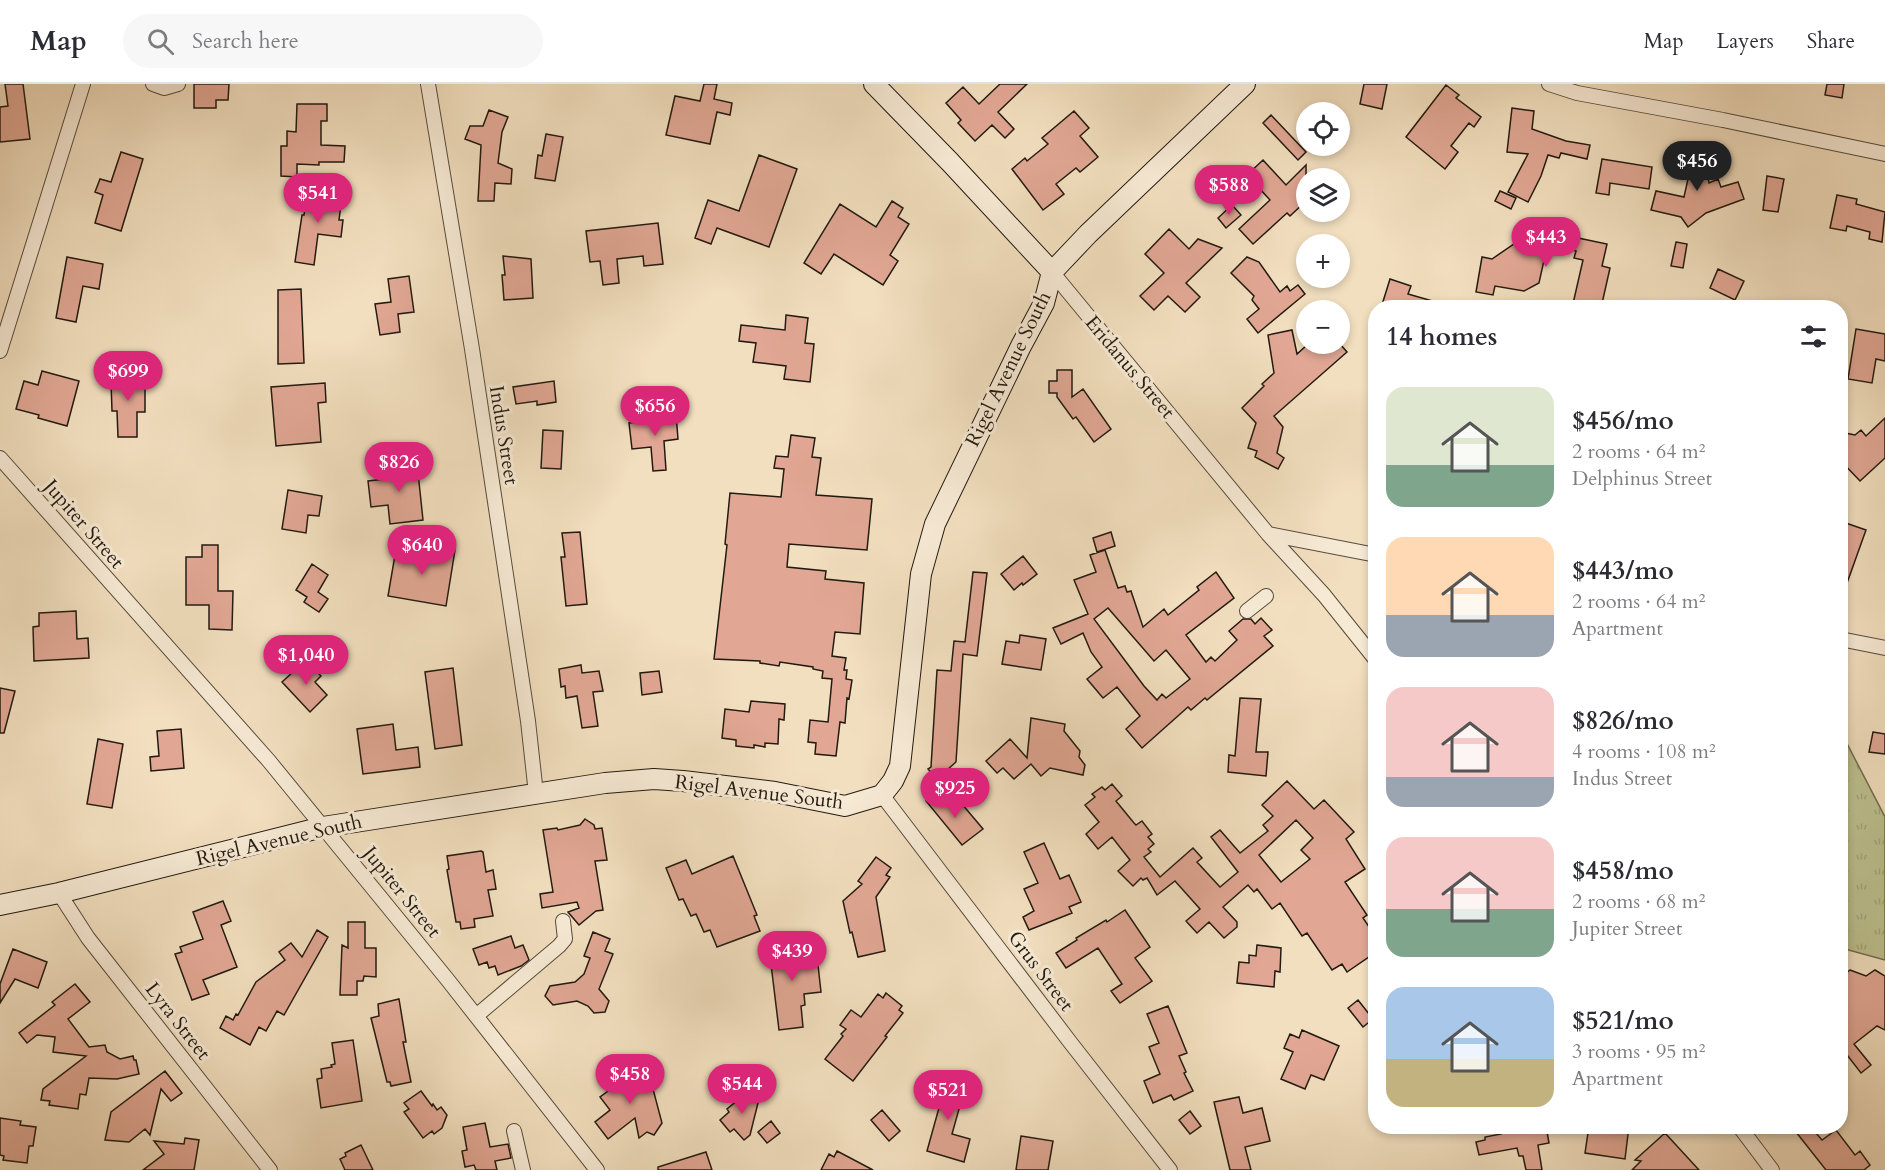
<!DOCTYPE html>
<html lang="en">
<head>
<meta charset="utf-8">
<style>
  body { margin:0; font-family:Cardo,serif; background:#f7f7f7; color:#2b2b33; height:100vh; display:flex; flex-direction:column; font-size:22px; white-space:nowrap }
  * { box-sizing:border-box; margin:0 }
  p { font-size:20px; color:#7c7c81 }
  .icon { flex:none; width:33px; height:33px; fill:none; stroke:currentColor; stroke-width:2; stroke-linecap:round; stroke-linejoin:round }
  .map { position:relative; flex:1; overflow:hidden }
  .side { position:absolute; left:1368px; top:216px; width:480px; height:834px; display:flex; flex-direction:column; background:#fff; border-radius:24px; box-shadow:0 3px 9px #0003 }
  .side>* { flex:none }
  .buttons { position:absolute; left:1296px; top:18px; display:grid; gap:12px }
  .buttons a { display:grid; place-items:center; width:54px; height:54px; border-radius:50%; background:#fff; box-shadow:0 3px 9px #0003; font-size:30px }
  .price { position:absolute; translate:-50% -51px; padding:0 14px; border-radius:21px; background:#db2777; color:#fff; font-size:20px; line-height:39px; filter:drop-shadow(0 2px 3px #0008) }
  .price::after { content:''; position:absolute; left:50%; top:36px; width:18px; height:14px; margin-left:-9px; background:inherit; clip-path:polygon(0 0,100% 0,50% 100%) }
  .price.current { background:#222; color:#fff }
  ul { padding:0; list-style:none }
  li { display:flex; align-items:center; gap:18px; height:150px; padding:0 18px }
  li span { display:grid; place-items:center; flex:none; width:168px; height:120px; border-radius:18px; color:#555 }
  li>.icon { margin-inline-start:auto }
  span .icon { width:72px; height:72px; fill:#fffc; stroke-width:1 }
  li b { font-size:26px }
  h2 { display:flex; justify-content:space-between; align-items:center; height:72px; padding:0 18px; font-size:26px }
  header { display:flex; align-items:center; gap:36px; box-sizing:border-box; height:84px; padding:0 30px; background:#fff; border-bottom:2px solid #e1e1e2 }
  header strong { font-size:28px }
  nav { display:flex; gap:33px; margin-inline-start:auto; font-size:21px }
  .search { width:420px; height:54px; background:#f7f7f7; display:flex; align-items:center; gap:15px; box-sizing:border-box; padding:0 21px; border-radius:33px; color:#7c7c81; font-size:22px }
  .map>svg:first-child { display:block }
  .park { fill:url(#park-tufts); stroke:#706e50; stroke-width:1.5 }
  .building { fill:#e1a794; stroke:#221a10; stroke-width:1.5; fill-rule:evenodd }
  .lines { fill:none; stroke-linecap:round; stroke-linejoin:round }
  .street-casing { stroke:#564b3c; stroke-width:16 }
  .secondary-casing { stroke:#221a10; stroke-width:22 }
  .street { stroke:#f7ead5; stroke-width:14 }
  .secondary { stroke:#f7ead5; stroke-width:20 }
  .labels { text-anchor:middle; dominant-baseline:central; stroke-width:6; stroke-linejoin:round; paint-order:stroke }
  .street-label { font-size:20px; fill:#221a10; stroke:#f7ead5 }
</style>
</head>
<body>
<header>
<strong>Map</strong>
<div class="search"><svg class="icon" aria-label="search" viewBox="0 0 24 24"><circle cx="10" cy="10" r="6"/><path d="M15 15l6 6"/></svg>Search here</div>
<nav><a>Map</a><a>Layers</a><a>Share</a></nav>
</header>
<div class="map">
<svg width="1885" height="1086" viewBox="0 0 1885 1086">
  <defs>
    <pattern id="park-tufts" width="24" height="20" patternUnits="userSpaceOnUse" patternTransform="scale(1.5)"><rect width="24" height="20" fill="#bdc190"/><path d="M3 7l-1-3M5 7V3M7 7l1-3M15 17l-1-3M17 17v-4M19 17l1-3" fill="none" stroke="#a2a57b"/></pattern>
  </defs>
  <rect width="100%" height="100%" fill="#f2dfbf"/>
  <filter id="stains"><feTurbulence type="fractalNoise" baseFrequency=".00333" numOctaves="4"/><feColorMatrix values="0 0 0 0 .2 0 0 0 0 .09 0 0 0 0 .02 0 0 0 .5 -.17"/></filter>
  <radialGradient id="worn" r=".72"><stop offset=".6" stop-color="#630" stop-opacity="0"/><stop offset="1" stop-color="#630" stop-opacity=".3"/></radialGradient>
  <path class="park" d="M1841 648 1885 733V876L1841 864Z"/>
  <path class="building" d="M5 0H23L30 55 0 58V23L8 22Z
    M194 0H229L228 16H216V24H194Z
    M704 0H717L714 15 732 19 730 31 717 28 710 60 666 51 675 12 700 17Z
    M1000 0H1027L998 28 1014 45 1005 54 992 41 975 57 958 39 961 36 946 19 963 3 979 20Z
    M1364 0H1387L1382 25 1360 20Z
    M1827 0H1844L1842 14 1825 11Z
    M1446 1 1459 11 1456 14 1481 33 1474 43 1469 39 1451 62 1458 68 1445 85 1406 53Z
    M297 20H327V37H321V61L345 62 344 78H319V81L297 80V93L281 92V62H287V47L296 48Z
    M1512 24 1534 27 1532 45 1566 57 1590 61 1587 75 1561 69 1559 74 1548 71 1541 92 1528 118 1508 108 1528 70 1507 68Z
    M489 26 508 33 502 48 498 79 512 85 511 100 495 99 494 117H478L481 61 465 55 470 42H483Z
    M1074 27 1089 44 1080 52 1098 73 1080 88 1076 84 1056 100 1064 110 1043 126 1012 85 1025 74 1027 77 1048 60 1042 54Z
    M1271 31 1306 68 1298 76 1263 39Z
    M546 50 563 53 555 97 535 94 538 71 542 72Z
    M1692 59 1709 62 1702 92 1708 93 1709 99 1718 95 1721 103 1738 98 1744 115 1706 129 1688 143 1681 133 1651 126 1656 107 1684 113 1692 77 1688 76Z
    M121 68 143 75 121 147 95 139 103 111 95 108 100 95 111 98Z
    M759 71 797 85 769 163 717 144 711 160 695 154 708 116 739 127Z
    M1602 75 1652 83 1649 105 1610 99 1609 111 1596 109Z
    M1263 76 1286 101 1306 81V106L1300 112 1305 118 1290 132 1287 129 1253 160 1239 145 1270 116 1247 91Z
    M1767 92 1784 95 1778 128 1763 126Z
    M1500 107 1516 114 1511 125 1495 117Z
    M307 108 342 112 339 136H343L341 153 318 150 314 181 295 178 302 131H304Z
    M1837 111 1857 115 1856 120 1885 128 1882 158 1869 155 1870 148 1847 142 1846 147 1830 144Z
    M892 117 903 124 898 133 909 140 890 171 898 177 883 201 834 170 821 190 804 179 840 120 876 143Z
    M1232 121 1241 131 1226 144 1218 134Z
    M658 139 663 180 644 182 643 172 617 175 619 199 603 201 600 177 590 178 586 147Z
    M1169 145 1189 165 1198 155 1222 164 1186 199 1200 213 1185 228 1168 212 1154 226 1140 212 1164 189 1145 170Z
    M1549 146 1578 156V154L1607 160 1602 182 1610 184 1601 224H1572L1583 176 1574 174 1576 167 1548 158 1539 199 1524 207 1495 202 1493 211 1476 208 1482 173 1492 175 1524 153 1525 149 1546 154Z
    M1676 158 1687 160 1683 184 1671 182Z
    M503 172 531 175 533 214 504 216 502 191H505Z
    M67 173 103 180 99 205 83 202 76 238 56 234Z
    M1247 173 1259 178 1280 208 1287 202 1290 207 1298 201 1305 210 1258 249 1247 235 1259 225 1252 216 1254 212 1231 189Z
    M1718 185 1744 197 1735 216 1710 204Z
    M409 192 414 228 398 230 400 248 380 251 375 220 391 218 388 195Z
    M1390 195 1411 202 1408 210 1443 220 1442 224H1381Z
    M301 205 304 279 278 280V206Z
    M786 231 808 234 805 259 814 260 810 298 784 295 786 282 753 278 756 259 739 257 741 241 785 246Z
    M1856 245 1885 250V277L1876 275 1872 299 1848 295Z
    M1292 246 1297 270 1307 261 1312 266 1319 260H1340L1347 268 1274 332 1283 343 1277 369 1284 374 1278 385 1255 373 1257 367 1248 364 1256 339 1242 324 1264 302 1262 300 1274 289 1268 251Z
    M121 281H135V299H145V328H137V353H118L117 327H112L111 298H122Z
    M1057 286H1072V313L1083 305 1111 345 1094 358 1076 333 1073 335 1057 313V309H1049V297H1057Z
    M42 287 79 297 67 342 38 334 39 331 16 325 24 297 38 301Z
    M554 297 556 318 537 321V317L516 320 513 303Z
    M325 299 326 318 318 319 321 358 276 362 271 303Z
    M676 330 678 355 664 357 666 386 653 387 651 363 632 365 629 339 658 336V332Z
    M1885 334V374L1860 397 1840 376V348L1855 351 1861 346 1866 352Z
    M543 346 563 347 561 385 541 384Z
    M791 351 815 354 812 373 821 374 816 411 872 415 867 466 789 460 787 483 826 487 825 495 864 499 860 550 835 548 832 572 846 574 844 586H847L846 595 852 596 849 615 847 614 845 639 840 638 836 672 815 670 816 659 808 658 810 636 828 638 832 595 822 594 823 587 813 585V583L780 578 779 582 760 579V577L714 575 727 461 725 460 730 409 781 413 784 385 774 384 776 372 788 373Z
    M417 379 423 436 390 440 388 421 371 423 368 397 385 395 384 383Z
    M288 406 322 412 319 432 308 431 306 449 282 445Z
    M1840 437 1866 446 1842 513H1840Z
    M580 448 587 520 566 522 561 473H565L562 449Z
    M1111 448 1115 462 1097 468 1093 454Z
    M202 461H218V507H233L232 546 209 545V521H186V473H202Z
    M432 462 455 466 446 522 388 512 396 465 431 471Z
    M1105 466 1118 504 1125 502 1127 508 1131 507 1143 543 1164 525 1168 531 1199 506 1197 503 1216 488 1234 514 1186 551 1206 578 1211 573 1215 577 1237 556 1229 547 1243 535H1251L1255 540 1261 534 1272 546 1264 552 1273 562 1207 616 1205 614 1191 626 1188 623 1142 664 1126 645 1140 632 1117 603 1103 614 1087 595 1102 583 1091 568 1083 549 1061 560 1053 544 1088 530 1074 496 1096 488 1090 471ZM1108 524 1154 577 1166 566 1190 595 1166 614 1162 610 1157 616 1144 602 1094 535Z
    M1023 472 1037 490 1023 501 1022 499 1014 506 1001 490Z
    M312 480 328 491 318 508 328 515 319 528 304 518 307 513 296 506Z
    M973 488 987 489 977 572 963 570 956 678 937 695 928 685 931 683 937 586 951 587 954 557 965 558Z
    M76 527 77 555 88 554 89 574 34 577 33 543 39 542V529Z
    M1020 551 1046 555 1041 586 1002 580 1006 557 1019 559Z
    M306 576 321 592 315 598 327 611 310 628 282 598Z
    M581 581 582 589 599 587 603 607 593 608 598 642 582 644 577 612 566 614 565 602 561 603 559 585Z
    M453 584 462 661 435 665 425 588Z
    M659 587 662 608 642 611 640 589Z
    M0 604 15 607 4 649H0Z
    M1240 614 1261 615 1256 668H1268L1266 692 1228 688 1229 671 1235 672Z
    M751 617 785 620 784 636 779 635 778 660 765 659V663L754 661V664L736 662V656L722 654 725 625 749 628Z
    M1031 634 1065 640 1064 647 1080 667 1079 673 1085 681 1083 691 1050 684 1041 692 1031 680 1014 695 1003 684 997 689 986 677 1010 655 1027 674Z
    M393 640 396 666 418 663 420 683 363 690 357 645Z
    M181 645 184 684 151 687 150 673 159 672 157 647Z
    M1873 648 1885 650V670L1869 668Z
    M98 655 123 660 112 724 87 720Z
    M1287 697 1314 725 1324 716 1354 748 1346 755 1365 785 1345 798 1367 831 1363 834 1376 853V868L1347 888 1342 880 1332 886 1307 849 1302 852 1280 819 1272 825 1257 805 1254 808 1248 801 1223 823 1237 838V843L1224 854 1209 838 1197 849 1186 837 1200 825 1175 797 1157 811 1147 794 1143 796 1141 794 1133 802 1118 787 1130 776 1112 753 1098 765 1086 750 1099 738 1085 721 1095 713 1092 710 1102 703 1105 706 1112 700 1122 712 1116 717 1134 739 1136 741 1142 737 1152 750 1148 753 1154 760 1148 765 1151 768 1144 773 1160 793 1193 764 1202 774 1197 778 1220 803 1238 788 1211 753 1220 746 1240 769 1268 747 1263 741 1273 732 1262 721ZM1296 736 1313 754 1301 766 1310 775 1281 798 1259 771Z
    M938 708 953 727 962 720 983 745 962 761 926 717Z
    M585 735 594 741 595 745 602 744 607 776 595 777 603 826 596 827 579 841 568 828 579 824 577 818 542 824 540 810 553 808 543 746 557 744 558 746 580 741Z
    M1044 759 1060 795 1069 791 1081 818 1069 823 1072 829 1029 846 1023 833 1034 827 1024 805 1038 799 1024 768Z
    M481 767 483 768 486 788 493 786 496 805 488 806 493 832 474 835 475 843 461 845 460 838H456L447 786 449 785 447 772Z
    M733 772 757 831 754 832 760 847 717 863 710 846 704 848 696 830 691 832 683 815 679 816 666 784 686 776 692 790Z
    M876 773 891 784 886 791 890 793 876 813 885 867 858 873 852 848 850 849 843 817 862 800 858 797Z
    M223 817 231 837 221 841 237 883 203 896 209 910 192 916 175 870 182 868 180 863 203 855 193 828Z
    M1125 826 1150 863 1135 874 1152 897 1120 919 1111 907 1122 900 1098 864 1066 884 1056 869 1077 856 1076 854 1106 836 1107 838Z
    M348 838H365V864H376V893L364 892 363 897H357V911H340L342 861 348 864Z
    M317 846 328 853 284 931 277 927 266 947 259 943 250 961 220 944 226 932 233 936 236 930 238 931 256 898 285 876 279 868 291 859 302 873Z
    M593 848 610 855 605 867 613 870 599 905 609 917 605 928 594 929 588 922 577 917 553 921 545 912 550 902 575 898 584 890 590 874 584 872Z
    M796 850 800 884 818 881 821 908 804 910 805 921 801 922 803 943 779 946 771 880 776 879 773 852Z
    M511 852 515 864 523 861 529 876 521 882 498 891 495 882 489 884 487 878 479 881 473 865Z
    M1257 861 1281 864 1280 888 1275 887 1274 903 1237 899 1239 878 1249 879V871L1256 872Z
    M13 865 47 878 38 904 15 895 0 919V900Z
    M1850 886 1866 892 1875 886 1885 892V946L1877 942 1854 960 1871 981 1861 989 1844 967 1840 970V894Z
    M75 900 90 918 68 935 89 963 105 961 107 968 120 975 133 972 134 976H136L139 990 117 995 89 994 86 1011 80 1010 78 1025 49 1021 50 1017 41 1016 43 1005 86 972 53 968 55 953 37 951 27 959 19 949 55 921 52 918Z
    M886 909 902 922 899 926 903 929 885 952 887 953 853 997 825 975 843 952 841 950 846 945 840 941 851 926 861 933 878 910 883 914Z
    M399 915 406 958H403L411 998 391 1002 390 998H387L371 934 379 932 378 920Z
    M1358 916 1373 935 1363 943 1348 924Z
    M1168 922 1187 969 1179 972 1186 988 1184 989 1193 1007 1174 1016 1171 1011 1153 1019 1144 997 1160 990 1149 963 1159 959 1147 930Z
    M1302 946 1339 962 1324 996 1311 991 1305 1005 1281 995 1293 968 1284 964 1290 950 1299 954Z
    M353 956 362 1017 321 1024 317 995 322 994 321 985 332 983 331 981 335 980 332 959Z
    M634 977 640 978 644 984 641 989 647 1007 653 1005 662 1039 654 1051 647 1048 639 1054 635 1034 608 1055 595 1038 610 1026 600 1013 619 999 618 996 627 983Z
    M165 987 182 1009 171 1017 161 1005 150 1051 145 1045 129 1058 105 1056 111 1028Z
    M939 992 966 1000 952 1050 970 1055 964 1078 927 1067 942 1013 933 1011Z
    M754 1003V1013L758 1019 750 1051 744 1056 734 1045 730 1048 720 1036 729 1028 727 1025Z
    M421 1007 432 1022 433 1020 437 1026 441 1023 447 1031 442 1044 434 1050 432 1047 423 1054 404 1028 409 1025 404 1019Z
    M1239 1013 1243 1029 1262 1024 1270 1057 1245 1063 1251 1086H1230L1214 1018Z
    M882 1026 900 1047 889 1057 871 1036Z
    M1190 1027 1201 1042 1190 1050 1179 1036Z
    M0 1034 21 1037 20 1041 36 1043 33 1062H29L27 1079 3 1076 4 1072 0 1071Z
    M771 1037 780 1049 767 1059 758 1048Z
    M485 1039 490 1063 508 1060 511 1074 495 1077 497 1086H476L474 1081 465 1083 462 1067 467 1066 463 1043Z
    M1500 1042H1546L1549 1059 1538 1061 1542 1086H1526L1523 1072H1519L1517 1064 1479 1071 1476 1058 1485 1056V1053L1501 1050Z
    M1589 1042H1629L1625 1075 1585 1069Z
    M1802 1042H1810L1822 1056 1836 1046 1855 1071 1860 1067 1870 1081 1864 1086H1826L1796 1048Z
    M1665 1049 1699 1086H1632L1641 1077 1635 1076Z
    M1021 1052 1053 1057 1048 1086H1016Z
    M185 1054 199 1056 194 1086H143L164 1070 154 1057 184 1060Z
    M361 1061 373 1086H345L340 1075 346 1072 345 1069Z
    M837 1067 873 1086H821L829 1070 834 1073Z
    M706 1068 712 1086H658V1083Z"/>
  <g class="lines">
    <g class="street-casing">
      <path id="street" d="M153 0 164 4 178 0
        M428 0 472 265 528 637 536 710
        M1549 0 1577 9 1723 36 1885 70
        M1052 188 1268 450 1324 511 1376 576
        M0 267 83 0
        M0 374 269 677 447 895 597 1086
        M1268 450 1376 471
        M1247 527 1266 512
        M1840 555 1885 564
        M882 711 1070 958 1170 1086
        M59 809 88 854 270 1086
        M476 932 559 862 565 855 563 837
        M1739 1042 1772 1086
        M514 1047 523 1086"/>
    </g>
    <g class="secondary-casing">
      <path id="secondary" d="M874 0 950 78 1052 188
        M0 821 59 809 323 743 605 699 654 695 683 697 775 708 845 722 882 711 893 697 900 682 921 490 935 440 1021 262 1044 219 1052 188 1088 150 1245 0"/>
    </g>
    <use href="#street" class="street"/>
    <use href="#secondary" class="secondary"/>
  </g>
  <g class="labels">
    <g class="street-label">
      <text transform="translate(1130 283) rotate(50)">Eridanus Street</text>
      <text transform="translate(1008 285) rotate(-64)">Rigel Avenue South</text>
      <text transform="translate(504 351) rotate(81)">Indus Street</text>
      <text transform="translate(84 440) rotate(49)">Jupiter Street</text>
      <text transform="translate(759 708) rotate(7)">Rigel Avenue South</text>
      <text transform="translate(279 756) rotate(-13)">Rigel Avenue South</text>
      <text transform="translate(402 808) rotate(51)">Jupiter Street</text>
      <text transform="translate(1041 887) rotate(53)">Grus Street</text>
      <text transform="translate(178 937) rotate(52)">Lyra Street</text>
    </g>
  </g>
  <rect width="100%" height="100%" filter="url(#stains)"/>
  <rect width="100%" height="100%" fill="url(#worn)"/>
</svg>
<div class="buttons">
<a><svg class="icon" aria-label="locate" viewBox="0 0 24 24"><circle cx="12" cy="12" r="6"/><path d="M12 2v4M12 18v4M2 12h4M18 12h4"/></svg></a>
<a><svg class="icon" aria-label="layers" viewBox="0 0 24 24"><path d="M12 4l9 5-9 5-9-5zM3 14l9 5 9-5"/></svg></a>
<a>+</a>
<a>−</a>
</div>
<b class="price current" style="left:1697px;top:108px">$456</b>
<b class="price" style="left:1229px;top:132px">$588</b>
<b class="price" style="left:318px;top:140px">$541</b>
<b class="price" style="left:1546px;top:184px">$443</b>
<b class="price" style="left:128px;top:318px">$699</b>
<b class="price" style="left:655px;top:353px">$656</b>
<b class="price" style="left:399px;top:409px">$826</b>
<b class="price" style="left:422px;top:492px">$640</b>
<b class="price" style="left:306px;top:602px">$1,040</b>
<b class="price" style="left:955px;top:735px">$925</b>
<b class="price" style="left:792px;top:898px">$439</b>
<b class="price" style="left:630px;top:1021px">$458</b>
<b class="price" style="left:742px;top:1031px">$544</b>
<b class="price" style="left:948px;top:1037px">$521</b>
<section class="side">
<h2>14 homes<svg class="icon" aria-label="filters" viewBox="0 0 24 24"><path d="M4 7h16M4 17h16"/><circle cx="9" cy="7" r="2"/><circle cx="15" cy="17" r="2"/></svg></h2>
<ul>
<li><span style="background:linear-gradient(#dfe7d0 65%,#7fa58c 0)"><svg class="icon" aria-label="home" viewBox="0 0 24 24"><path d="M3 11l9-7 9 7M6 9v11h12V9"/></svg></span><div><b>$456/mo</b><p>2 rooms · 64 m²</p><p>Delphinus Street</p></div></li>
<li><span style="background:linear-gradient(#ffd9b3 65%,#9aa5b1 0)"><svg class="icon" aria-label="home" viewBox="0 0 24 24"><path d="M3 11l9-7 9 7M6 9v11h12V9"/></svg></span><div><b>$443/mo</b><p>2 rooms · 64 m²</p><p>Apartment</p></div></li>
<li><span style="background:linear-gradient(#f6c9c9 75%,#9aa5b1 0)"><svg class="icon" aria-label="home" viewBox="0 0 24 24"><path d="M3 11l9-7 9 7M6 9v11h12V9"/></svg></span><div><b>$826/mo</b><p>4 rooms · 108 m²</p><p>Indus Street</p></div></li>
<li><span style="background:linear-gradient(#f6c9c9 60%,#7fa58c 0)"><svg class="icon" aria-label="home" viewBox="0 0 24 24"><path d="M3 11l9-7 9 7M6 9v11h12V9"/></svg></span><div><b>$458/mo</b><p>2 rooms · 68 m²</p><p>Jupiter Street</p></div></li>
<li><span style="background:linear-gradient(#a9c7e8 60%,#c2b280 0)"><svg class="icon" aria-label="home" viewBox="0 0 24 24"><path d="M3 11l9-7 9 7M6 9v11h12V9"/></svg></span><div><b>$521/mo</b><p>3 rooms · 95 m²</p><p>Apartment</p></div></li>
</ul>
</section>
</div>
</body>
</html>
